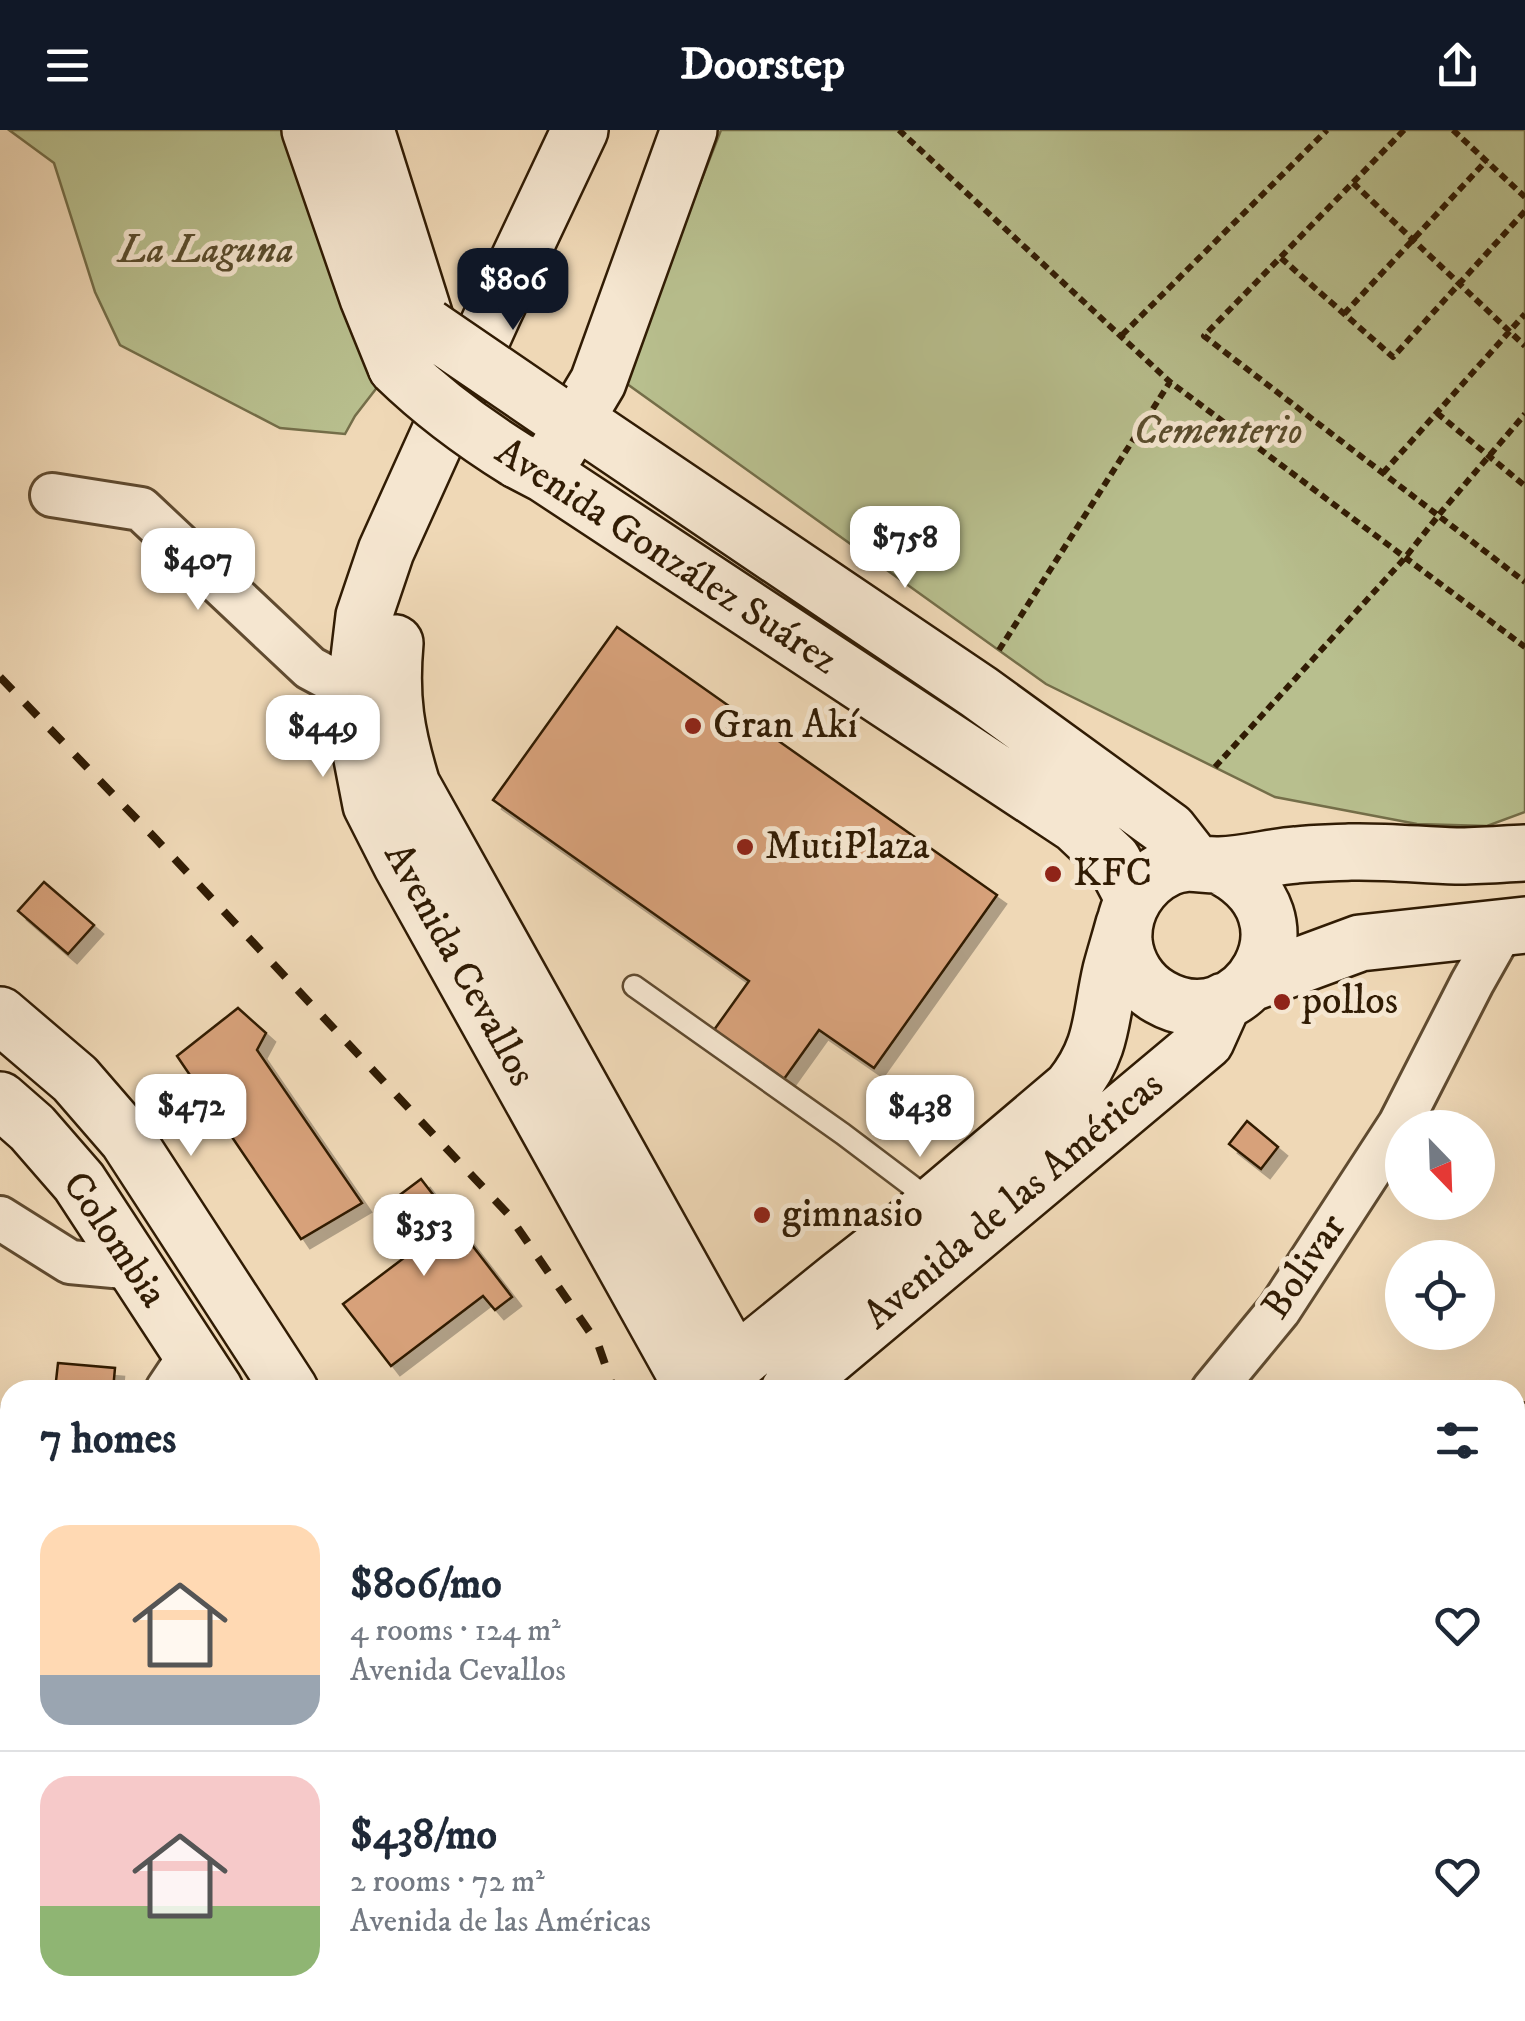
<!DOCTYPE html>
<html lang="en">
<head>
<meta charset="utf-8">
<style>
  body { margin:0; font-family:"IM FELL DW Pica",serif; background:#f2f2f3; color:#1f2937; height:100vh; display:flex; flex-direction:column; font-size:38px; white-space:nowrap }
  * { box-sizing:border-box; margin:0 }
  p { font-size:32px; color:#747a83 }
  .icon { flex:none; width:55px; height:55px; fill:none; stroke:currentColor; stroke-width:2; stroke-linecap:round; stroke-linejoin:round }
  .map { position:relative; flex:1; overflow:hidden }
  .drawer { position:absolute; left:0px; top:1250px; width:1525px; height:642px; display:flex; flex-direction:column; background:#fff; border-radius:30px 30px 0 0; box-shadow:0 10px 40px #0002 }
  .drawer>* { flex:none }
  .needle { width:65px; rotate:157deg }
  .fabs { position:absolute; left:1385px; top:980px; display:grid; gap:20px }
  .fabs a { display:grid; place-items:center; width:110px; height:110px; border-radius:50%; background:#fff; box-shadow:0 10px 40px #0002; font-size:50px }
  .price { position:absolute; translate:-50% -85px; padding:0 22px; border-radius:20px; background:#fff; color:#222; font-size:32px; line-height:65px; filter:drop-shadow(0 2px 5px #0008) }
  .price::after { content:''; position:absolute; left:50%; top:60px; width:30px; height:22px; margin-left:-15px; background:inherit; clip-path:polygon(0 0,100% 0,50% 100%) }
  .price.current { background:#111827; color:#fff }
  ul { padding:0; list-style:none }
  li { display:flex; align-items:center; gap:30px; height:250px; padding:0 40px }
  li+li { border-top:2px solid #e0e1e3 }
  li span { display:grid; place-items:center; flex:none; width:280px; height:200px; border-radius:30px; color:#555 }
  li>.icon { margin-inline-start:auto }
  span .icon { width:120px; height:120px; fill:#fffc; stroke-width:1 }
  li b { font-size:42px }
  h2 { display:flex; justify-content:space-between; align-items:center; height:120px; padding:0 40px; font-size:42px }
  header { display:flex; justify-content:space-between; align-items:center; height:130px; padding:0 40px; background:#111827; color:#fff; font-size:45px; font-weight:800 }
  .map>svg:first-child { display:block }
  .green { fill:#b8bf8e; stroke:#746e49; stroke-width:2.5 }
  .building { fill:#d7a17a; stroke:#311c04; stroke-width:2.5; filter:url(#shadow) }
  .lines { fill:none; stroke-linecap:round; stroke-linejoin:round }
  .service-casing { stroke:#604b30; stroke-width:25 }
  .minor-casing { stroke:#604b30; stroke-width:48 }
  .tertiary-casing { stroke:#604b30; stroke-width:58 }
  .secondary-casing { stroke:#311c04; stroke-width:60 }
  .path { stroke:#311c04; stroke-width:6; stroke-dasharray:8 5; stroke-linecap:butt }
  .service { stroke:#f5e6d0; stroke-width:20 }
  .minor { stroke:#f5e6d0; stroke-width:42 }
  .tertiary { stroke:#f5e6d0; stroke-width:52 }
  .secondary { stroke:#f5e6d0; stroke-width:55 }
  .rail { stroke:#311c04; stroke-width:8; stroke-dasharray:18 18; stroke-linecap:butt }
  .secondary-bridge-casing { stroke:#311c04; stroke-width:60; stroke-linecap:butt }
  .secondary-bridge { stroke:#f5e6d0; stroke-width:55 }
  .poi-dot { fill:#8f2418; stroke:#f5e6d0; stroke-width:4 }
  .labels { text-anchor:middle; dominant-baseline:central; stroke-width:10; stroke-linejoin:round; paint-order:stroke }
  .park-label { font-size:40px; font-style:italic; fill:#5a4d2d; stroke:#f5e6d0 }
  .street-label { font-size:40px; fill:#311c04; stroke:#f5e6d0 }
  .poi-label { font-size:40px; fill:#311c04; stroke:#f5e6d0; text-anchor:start }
</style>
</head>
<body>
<header><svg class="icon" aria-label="menu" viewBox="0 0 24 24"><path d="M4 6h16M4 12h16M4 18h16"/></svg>Doorstep<svg class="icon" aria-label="share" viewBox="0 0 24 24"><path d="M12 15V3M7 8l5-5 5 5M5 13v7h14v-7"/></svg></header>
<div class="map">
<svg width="1525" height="1891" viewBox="0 0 1525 1891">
  <defs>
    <filter id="shadow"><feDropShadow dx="9" dy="9" stdDeviation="0" flood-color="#0004"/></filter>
  </defs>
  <rect width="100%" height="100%" fill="#efd8b6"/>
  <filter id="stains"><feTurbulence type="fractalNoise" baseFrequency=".002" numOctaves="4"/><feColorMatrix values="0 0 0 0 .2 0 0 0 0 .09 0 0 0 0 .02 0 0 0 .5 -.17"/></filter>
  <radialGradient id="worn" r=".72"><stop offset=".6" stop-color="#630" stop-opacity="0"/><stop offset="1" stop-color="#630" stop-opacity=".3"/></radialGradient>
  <path class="green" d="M9 0H288L382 251 355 286 345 304 280 298 120 215 95 162 54 33Z
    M721 0H1525V682L1487 696 1417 694 1275 667 1046 554 623 251Z"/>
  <path class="building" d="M617 497 997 765 874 938 819 900 784 949 714 900 749 851 493 670Z
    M44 752 94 795 68 824 18 781Z
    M238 878 266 903 257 920 362 1073 301 1109 177 926Z
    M1247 991 1278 1017 1261 1039 1229 1014Z
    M421 1049 512 1167 495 1180 483 1166 391 1236 343 1174 417 1118 385 1076Z
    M58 1233 115 1238 113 1260H55Z
    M2 1276 10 1281V1322L0 1338Z
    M1521 1460 1525 1463V1526L1515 1518V1468Z
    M0 1595 10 1603V1650L0 1657Z"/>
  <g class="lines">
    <g class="service-casing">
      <path id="service" d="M634 856 843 1004 933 1072"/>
    </g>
    <g class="minor-casing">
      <path id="minor" d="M52 365 141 379 310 538 355 562
        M0 1088 70 1132 135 1138
        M167 1260 191 1224
        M1213 1260 1279 1180 1400 994 1472 853 1503 798
        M1515 1301 1525 1295
        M0 1512 10 1498
        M569 1891 581 1882"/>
    </g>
    <g class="tertiary-casing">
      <path id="tertiary" d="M0 1771 10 1764
        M0 1813 10 1805
        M1515 1813 1525 1808
        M1365 1891 1382 1882"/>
    </g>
    <g class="secondary-casing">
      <path id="secondary" d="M310 0 368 168 396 237
        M366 0 428 197
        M580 0 494 182 386 421 364 486 355 562 358 608 371 675 401 734 694 1260
        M551 281 575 289 979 562 1169 700 1194 732
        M558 319 598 252 689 0
        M517 330 544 344 1076 695 1113 730 1133 768
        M395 513C390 568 396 603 412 655L735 1234
        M1218 735C1325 786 1243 915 1160 867 1140 856 1126 834 1124 811 1122 780 1140 751 1168 738 1188 729 1201 736 1220 735 1246 734 1271 727 1296 725 1314 723 1332 723 1350 722 1385 721 1421 725 1456 726 1479 726 1502 724 1525 723
        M1249 854 1360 813 1525 795
        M0 885 75 949 127 1009 290 1260
        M0 970 32 998 79 1052 215 1260
        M708 1256 841 1148 913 1092 1071 958C1104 917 1100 887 1111 840 1115 825 1120 809 1124 794
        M789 1260 1206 911 1224 871
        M1002 1882 1007 1891"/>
    </g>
    <path class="path" d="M899 0 1170 252 1525 517
      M1404 0 1204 206 1525 452
      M1453 0 1525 67
      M1353 53 1525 216
      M1281 128 1393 227 1525 81
      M1344 184 1486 31
      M1122 205 1327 0
      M1437 283 1525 356
      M1383 343 1525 184
      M999 520 1170 252
      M1215 637 1404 429 1442 381 1525 284
      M482 1882 488 1891"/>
    <use href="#service" class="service"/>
    <use href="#minor" class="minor"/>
    <use href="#tertiary" class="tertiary"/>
    <use href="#secondary" class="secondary"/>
    <path class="rail" d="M0 547 155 708 508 1084 598 1214 614 1260
      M418 1891 433 1882"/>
    <g class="secondary-bridge-casing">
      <path id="secondary-bridge" d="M428 197 551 281
        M396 237C434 274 472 302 517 330"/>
    </g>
    <use href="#secondary-bridge" class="secondary-bridge"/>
  </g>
  <g class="poi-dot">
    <circle cx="693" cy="596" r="10"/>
    <circle cx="745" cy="717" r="10"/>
    <circle cx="1053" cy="744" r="10"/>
    <circle cx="1282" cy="872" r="10"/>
    <circle cx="762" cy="1085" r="10"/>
  </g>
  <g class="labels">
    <g class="park-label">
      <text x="206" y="121">La Laguna</text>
      <text x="1218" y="302">Cementerio</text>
    </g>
    <g class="street-label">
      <text transform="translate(666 427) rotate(33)">Avenida González Suárez</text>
      <text transform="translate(459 835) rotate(61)">Avenida Cevallos</text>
      <text transform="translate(1014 1071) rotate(-40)">Avenida de las Américas</text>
      <text transform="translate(114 1110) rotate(56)">Colombia</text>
      <text transform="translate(1305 1137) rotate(-56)">Bolivar</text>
    </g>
    <g class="poi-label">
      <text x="713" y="596">Gran Akí</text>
      <text x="765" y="717">MutiPlaza</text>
      <text x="1073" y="744">KFC</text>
      <text x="1302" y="872">pollos</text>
      <text x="782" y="1085">gimnasio</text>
    </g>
  </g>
  <rect width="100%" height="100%" filter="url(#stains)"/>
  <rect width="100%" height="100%" fill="url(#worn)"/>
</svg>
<div class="fabs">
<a><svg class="needle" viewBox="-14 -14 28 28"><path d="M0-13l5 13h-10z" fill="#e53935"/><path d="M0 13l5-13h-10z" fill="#747a83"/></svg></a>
<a><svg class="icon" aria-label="locate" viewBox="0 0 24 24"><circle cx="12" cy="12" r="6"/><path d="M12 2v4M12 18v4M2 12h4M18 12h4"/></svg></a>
</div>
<b class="price current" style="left:513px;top:203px">$806</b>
<b class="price" style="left:905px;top:461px">$758</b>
<b class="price" style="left:198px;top:483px">$407</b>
<b class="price" style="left:323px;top:650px">$449</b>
<b class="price" style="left:191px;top:1029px">$472</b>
<b class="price" style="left:920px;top:1030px">$438</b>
<b class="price" style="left:424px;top:1149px">$353</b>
<section class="drawer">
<h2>7 homes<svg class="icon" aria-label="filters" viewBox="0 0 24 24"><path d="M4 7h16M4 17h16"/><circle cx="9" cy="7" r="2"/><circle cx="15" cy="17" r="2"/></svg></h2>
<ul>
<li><span style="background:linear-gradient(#ffd9b3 75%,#9aa5b1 0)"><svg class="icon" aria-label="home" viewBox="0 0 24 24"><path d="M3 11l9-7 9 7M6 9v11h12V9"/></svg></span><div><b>$806/mo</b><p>4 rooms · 124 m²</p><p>Avenida Cevallos</p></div><svg class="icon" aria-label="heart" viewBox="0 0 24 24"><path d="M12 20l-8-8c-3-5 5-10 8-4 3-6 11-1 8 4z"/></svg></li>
<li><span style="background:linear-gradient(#f6c9c9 65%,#8fb573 0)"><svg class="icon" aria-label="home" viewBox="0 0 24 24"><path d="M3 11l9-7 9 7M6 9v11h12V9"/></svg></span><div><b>$438/mo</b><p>2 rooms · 72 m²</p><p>Avenida de las Américas</p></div><svg class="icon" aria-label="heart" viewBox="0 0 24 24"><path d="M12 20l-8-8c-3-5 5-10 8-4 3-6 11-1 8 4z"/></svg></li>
</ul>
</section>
</div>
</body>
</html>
